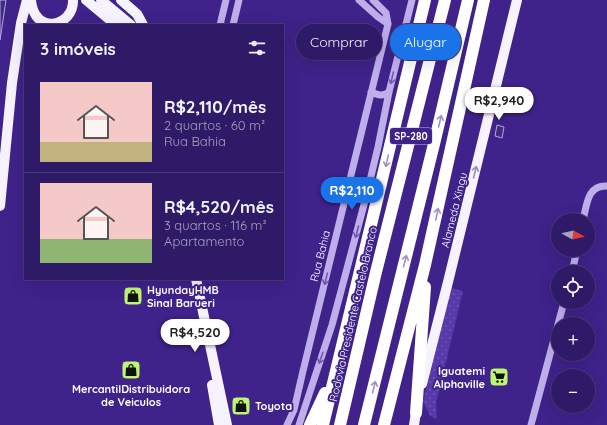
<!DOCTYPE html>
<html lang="pt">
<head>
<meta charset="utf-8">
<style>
  body { margin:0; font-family:Quicksand,sans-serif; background:#37236e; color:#f1f3f6; height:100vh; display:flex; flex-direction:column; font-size:15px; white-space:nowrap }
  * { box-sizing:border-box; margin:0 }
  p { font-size:13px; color:#a7a1c0 }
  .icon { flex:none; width:22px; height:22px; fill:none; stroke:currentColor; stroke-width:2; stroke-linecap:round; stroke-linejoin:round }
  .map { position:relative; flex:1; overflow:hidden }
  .panel { position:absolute; left:24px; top:24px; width:260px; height:256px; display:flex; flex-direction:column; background:#2f1a68; border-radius:0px; box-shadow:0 4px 16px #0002,0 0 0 1px #4a387c }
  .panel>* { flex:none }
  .guide { position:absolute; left:296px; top:24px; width:251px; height:36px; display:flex; gap:8px }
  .needle { width:26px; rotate:98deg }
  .tools { position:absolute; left:551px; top:213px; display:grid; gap:8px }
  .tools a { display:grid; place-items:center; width:44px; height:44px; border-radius:50%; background:#2f1a68; box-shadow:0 4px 16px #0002,0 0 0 1px #4a387c; font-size:20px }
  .price { position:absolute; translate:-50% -34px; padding:0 9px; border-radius:14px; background:#fff; color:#222; font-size:13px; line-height:26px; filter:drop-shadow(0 1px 2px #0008) }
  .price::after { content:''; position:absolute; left:50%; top:24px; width:12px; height:9px; margin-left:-6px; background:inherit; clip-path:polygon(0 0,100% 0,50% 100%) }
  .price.current { background:#1a73e8; color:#fff }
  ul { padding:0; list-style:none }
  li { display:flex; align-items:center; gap:12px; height:100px; padding:0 16px }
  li+li { border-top:1px solid #4a387c }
  li span { display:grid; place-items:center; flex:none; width:112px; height:80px; border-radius:0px; color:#555 }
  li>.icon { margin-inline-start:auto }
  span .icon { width:48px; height:48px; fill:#fffc; stroke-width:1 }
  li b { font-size:17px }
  h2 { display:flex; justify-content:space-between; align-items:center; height:48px; padding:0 16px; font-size:17px }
  .pill { padding:0 14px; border-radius:18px; background:#2f1a68; box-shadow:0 4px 16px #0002,0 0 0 1px #4a387c; font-size:14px; line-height:36px }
  .pill.current { background:#1a73e8; color:#fff }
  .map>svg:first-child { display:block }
  .grass { fill:url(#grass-dots) }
  .water { fill:#412c7a; stroke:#b5a3ec }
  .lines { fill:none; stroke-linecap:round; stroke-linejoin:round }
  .minor { stroke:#beafeb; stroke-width:7 }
  .major { stroke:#f7f3fe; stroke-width:10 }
  .highway { stroke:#fff; stroke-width:12 }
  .oneway { stroke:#725ab1 }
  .oneway2 { stroke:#9f90c4 }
  .oneway3 { stroke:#9b8ac4 }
  .labels { text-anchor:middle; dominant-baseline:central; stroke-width:4; stroke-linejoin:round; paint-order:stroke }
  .shield { fill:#3f228a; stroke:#c5bddc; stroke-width:1 }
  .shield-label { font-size:10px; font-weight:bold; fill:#fff }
  .street-label { font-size:11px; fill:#fff; stroke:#3f228a }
  .poi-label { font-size:11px; font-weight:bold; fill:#fff; stroke:#3f228a; text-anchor:start }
</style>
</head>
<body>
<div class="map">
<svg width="607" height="425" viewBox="0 0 607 425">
  <defs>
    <pattern id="grass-dots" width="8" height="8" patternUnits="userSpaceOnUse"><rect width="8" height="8" fill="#5739a9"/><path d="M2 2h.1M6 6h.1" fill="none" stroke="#7057b6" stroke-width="1.8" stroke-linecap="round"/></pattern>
  </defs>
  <rect width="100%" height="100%" fill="#3f228a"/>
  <path class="grass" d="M451 288 463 291 436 403 437 419 430 416 423 401Z"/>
  <path class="water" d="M0 0H6L0 40Z
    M497 125 504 127 502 138 495 136Z"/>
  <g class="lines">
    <path class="minor" d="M359 0 378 17 388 24
      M220 25 226 0
      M233 25 239 0
      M371 92C378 95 382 97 389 92
      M583 220C587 205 587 185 607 186
      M572 272 577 250
      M287 425 294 410 303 371 388 24 386 13 373 0
      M299 425 332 325 366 197 378 147 389 92 412 0
      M531 425 564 302"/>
    <path class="major" d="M31 0C34 36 74 27 73 0
      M86 0 116 25
      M101 0 131 25
      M121 0 137 14 143 25
      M0 206 12 83 21 23 27 0
      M196 279 227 425
      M422 384 448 282 517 0
      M212 385 219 425
      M414 425 417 406"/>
    <path class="highway" d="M416 413 425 287
      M310 425 325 393
      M323 425 425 0
      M340 425 376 272 445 0
      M364 425 434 144 468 0
      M384 425 425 265 484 0"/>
  </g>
  <defs><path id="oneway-shaft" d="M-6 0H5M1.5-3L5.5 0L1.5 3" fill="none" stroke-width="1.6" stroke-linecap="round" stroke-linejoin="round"/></defs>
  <g class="oneway">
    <use href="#oneway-shaft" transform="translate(392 78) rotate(103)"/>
    <use href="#oneway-shaft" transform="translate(357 232) rotate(104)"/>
    <use href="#oneway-shaft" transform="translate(326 279) rotate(104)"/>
    <use href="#oneway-shaft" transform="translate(321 358) rotate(109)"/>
  </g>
  <g class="oneway2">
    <use href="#oneway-shaft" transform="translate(440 121) rotate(-77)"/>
    <use href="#oneway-shaft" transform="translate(387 161) rotate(103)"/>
    <use href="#oneway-shaft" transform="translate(437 214) rotate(-78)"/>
    <use href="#oneway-shaft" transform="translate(405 261) rotate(-76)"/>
    <use href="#oneway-shaft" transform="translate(374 387) rotate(-76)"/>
  </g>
  <use class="oneway3" href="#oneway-shaft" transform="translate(475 172) rotate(-76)"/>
  <defs>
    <g id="shop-square" transform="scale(1)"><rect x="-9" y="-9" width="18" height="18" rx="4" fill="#bef671" stroke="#3f228a"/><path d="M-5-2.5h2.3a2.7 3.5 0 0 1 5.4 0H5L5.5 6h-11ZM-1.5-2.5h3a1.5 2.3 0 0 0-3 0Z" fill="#111"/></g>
    <g id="supermarket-square" transform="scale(1)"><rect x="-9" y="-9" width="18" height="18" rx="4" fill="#bef671" stroke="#3f228a"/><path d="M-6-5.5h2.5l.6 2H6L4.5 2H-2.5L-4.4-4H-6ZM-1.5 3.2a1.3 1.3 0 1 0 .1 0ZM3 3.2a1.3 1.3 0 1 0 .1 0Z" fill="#111"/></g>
  </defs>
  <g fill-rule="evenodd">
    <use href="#shop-square" x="133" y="296"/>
    <use href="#shop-square" x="131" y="370"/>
    <use href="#supermarket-square" x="499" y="377"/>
    <use href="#shop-square" x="241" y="406"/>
  </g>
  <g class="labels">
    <rect class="shield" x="390" y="128" width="42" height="16" rx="3"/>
    <g class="shield-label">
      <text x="411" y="136">SP-280</text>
    </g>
    <g class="street-label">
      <text transform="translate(454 210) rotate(-76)">Alameda Xingu</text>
      <text transform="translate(320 256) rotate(-76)">Rua Bahia</text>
      <text transform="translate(353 314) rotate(-77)">Rodovia Presidente Castelo Branco</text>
    </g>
    <g class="poi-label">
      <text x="147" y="290">HyundayHMB<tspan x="147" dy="13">Sinal Barueri</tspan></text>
      <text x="485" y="371" text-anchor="end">Iguatemi<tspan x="485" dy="13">Alphaville</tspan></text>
      <text x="131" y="389" text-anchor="middle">MercantilDistribuidora<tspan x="131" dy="13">de Veiculos</tspan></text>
      <text x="255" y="406">Toyota</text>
    </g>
  </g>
</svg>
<div class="tools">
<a><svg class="needle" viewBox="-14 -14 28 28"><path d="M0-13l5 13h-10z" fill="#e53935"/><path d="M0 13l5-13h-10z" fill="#a7a1c0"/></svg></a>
<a><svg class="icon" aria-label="locate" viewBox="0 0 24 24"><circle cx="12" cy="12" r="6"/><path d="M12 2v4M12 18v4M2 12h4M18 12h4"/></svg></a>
<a>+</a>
<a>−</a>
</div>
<b class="price" style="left:499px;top:121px">R$2,940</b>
<b class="price current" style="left:352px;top:211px">R$2,110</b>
<b class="price" style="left:195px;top:353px">R$4,520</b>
<div class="guide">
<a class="pill">Comprar</a>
<a class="pill current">Alugar</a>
</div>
<section class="panel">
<h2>3 imóveis<svg class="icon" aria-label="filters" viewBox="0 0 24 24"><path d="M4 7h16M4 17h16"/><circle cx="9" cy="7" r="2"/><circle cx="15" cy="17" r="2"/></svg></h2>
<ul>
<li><span style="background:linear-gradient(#f6c9c9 75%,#c2b280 0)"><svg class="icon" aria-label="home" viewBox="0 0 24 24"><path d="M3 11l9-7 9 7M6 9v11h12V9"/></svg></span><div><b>R$2,110/mês</b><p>2 quartos · 60 m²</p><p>Rua Bahia</p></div></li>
<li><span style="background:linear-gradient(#f6c9c9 70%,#8fb573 0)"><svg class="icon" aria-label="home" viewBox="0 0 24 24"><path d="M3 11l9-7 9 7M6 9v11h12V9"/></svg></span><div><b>R$4,520/mês</b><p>3 quartos · 116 m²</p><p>Apartamento</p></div></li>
</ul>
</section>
</div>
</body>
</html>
